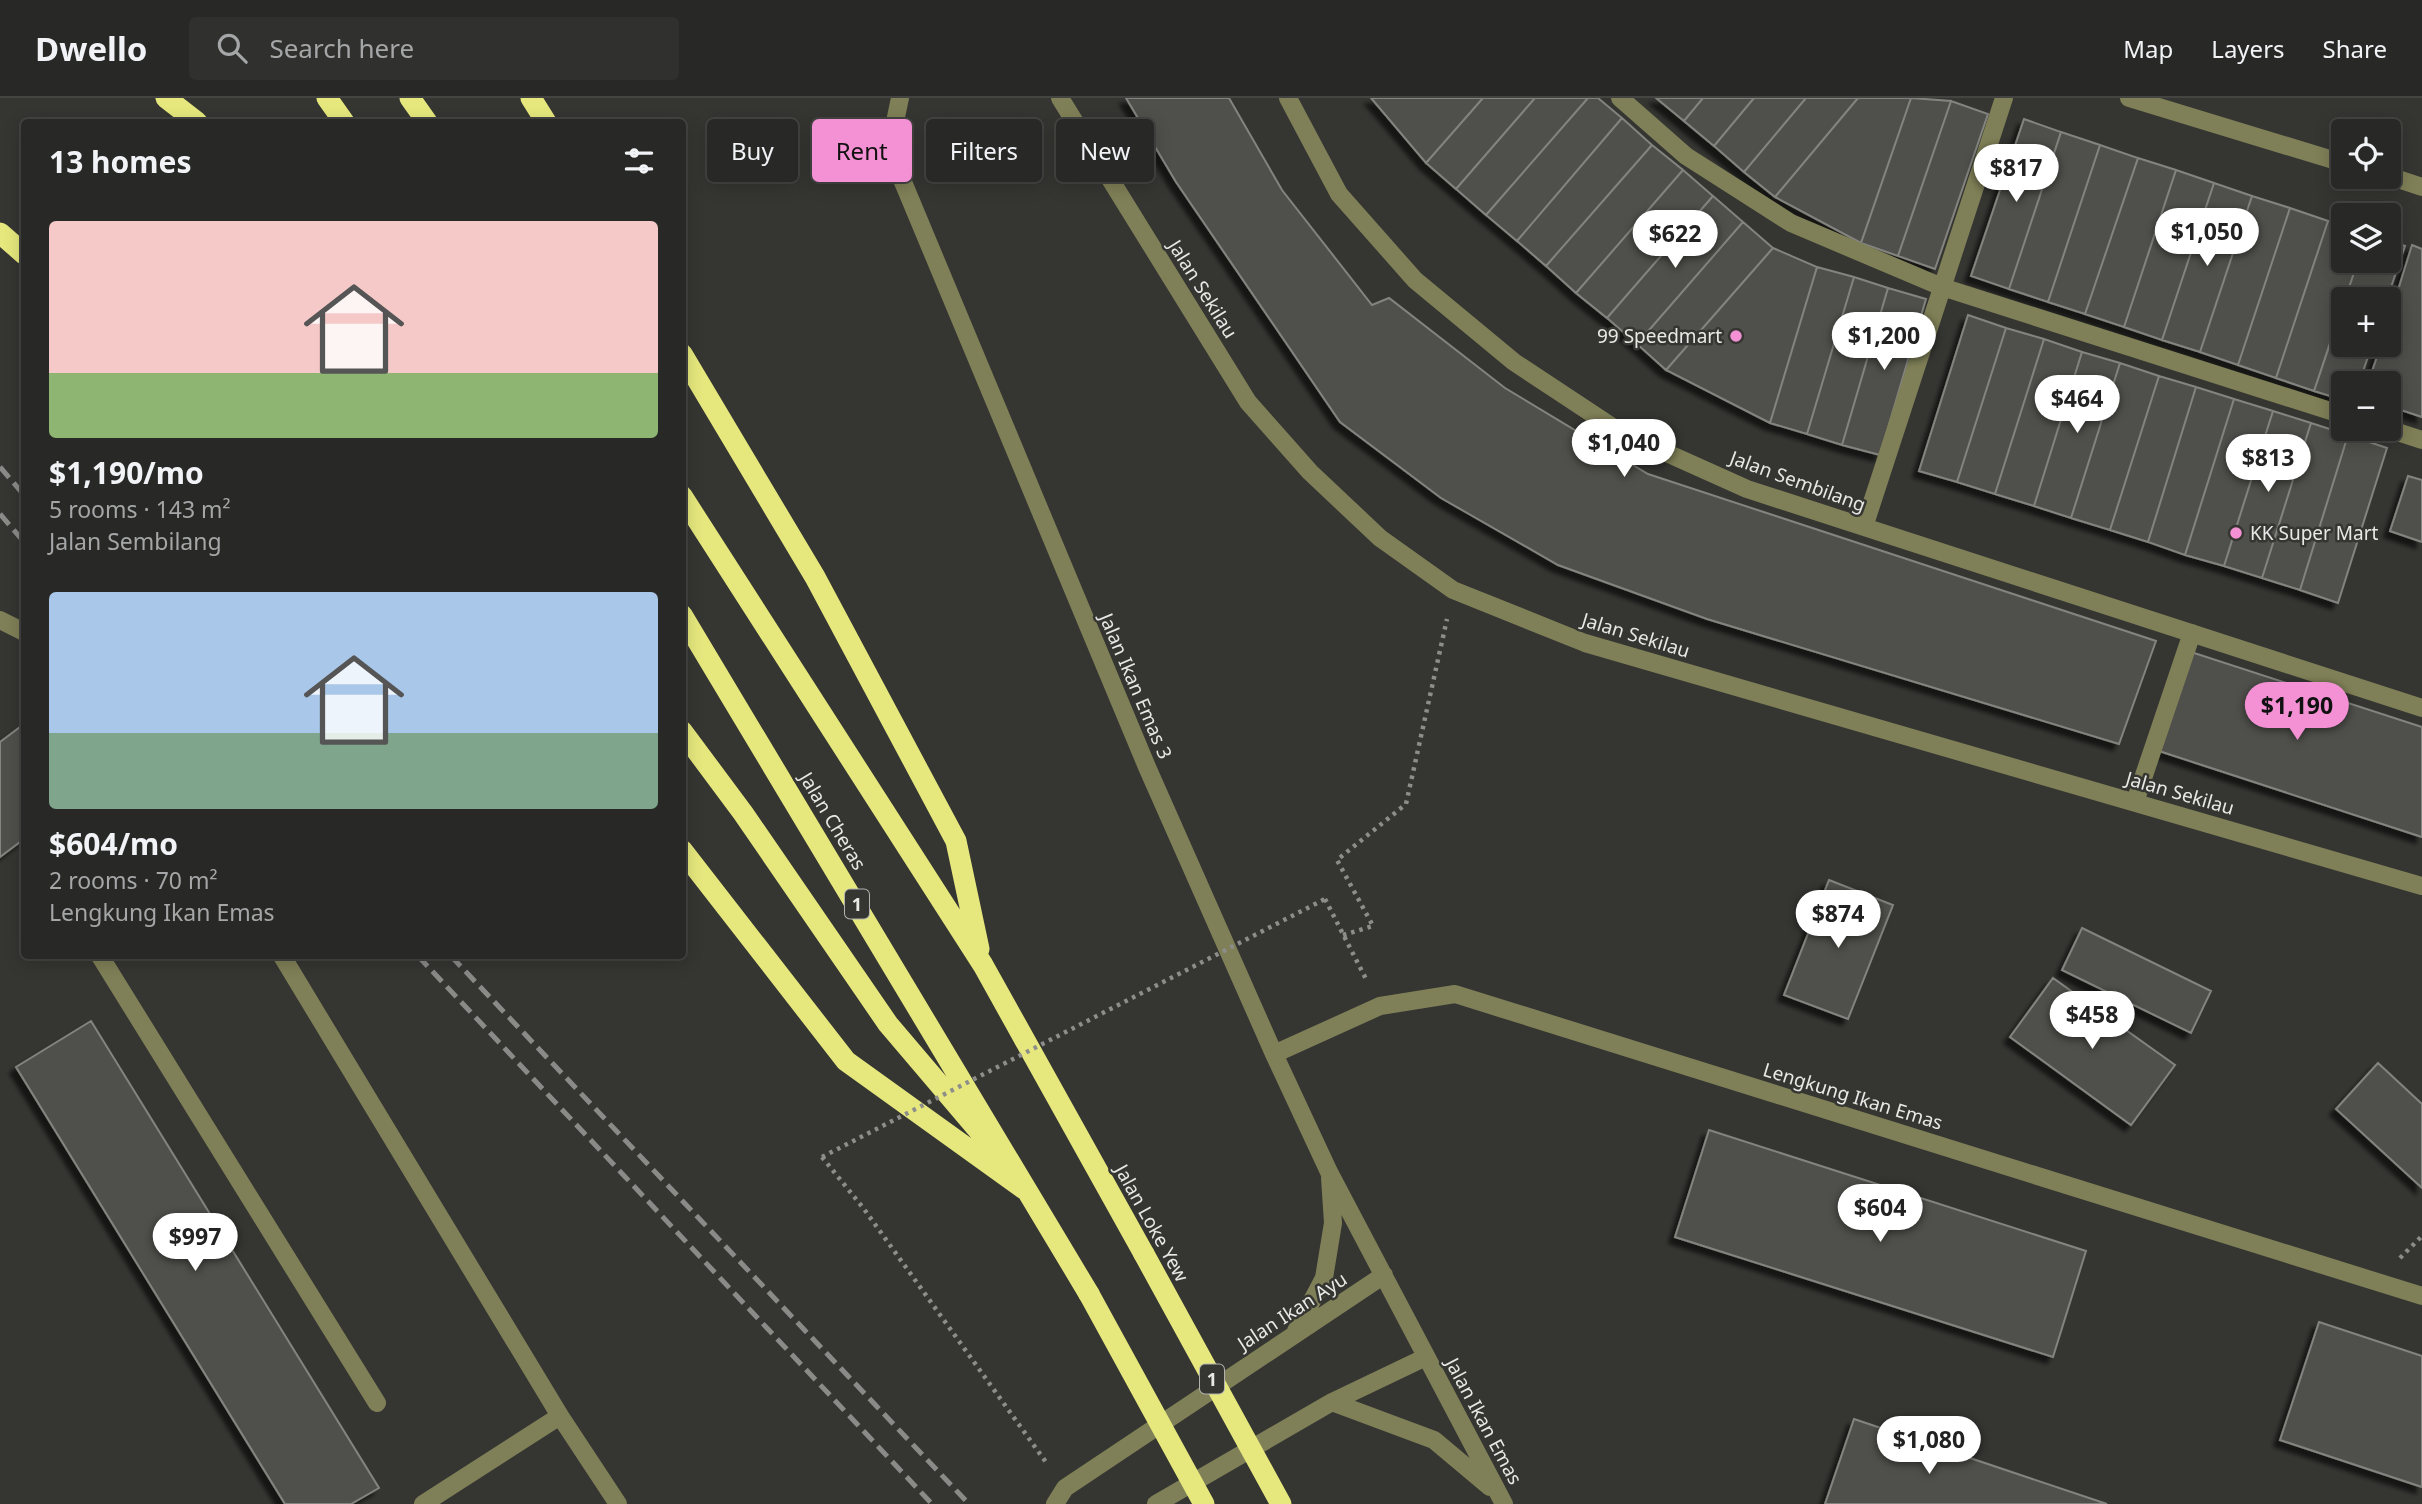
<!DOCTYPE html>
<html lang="en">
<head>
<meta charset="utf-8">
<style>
  body { margin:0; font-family:"Noto Sans",sans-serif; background:#30302e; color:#f1f3f6; height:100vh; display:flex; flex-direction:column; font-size:26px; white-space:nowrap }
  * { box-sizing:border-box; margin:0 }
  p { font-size:23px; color:#a5a6a7 }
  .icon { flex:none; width:38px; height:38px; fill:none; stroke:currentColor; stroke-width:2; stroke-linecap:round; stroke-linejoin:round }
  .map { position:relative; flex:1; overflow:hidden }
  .sheet { position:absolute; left:21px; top:21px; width:665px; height:840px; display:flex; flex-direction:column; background:#282826; border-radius:7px; box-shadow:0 4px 18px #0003,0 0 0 2px #444443 }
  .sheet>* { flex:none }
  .top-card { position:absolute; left:707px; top:21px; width:665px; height:63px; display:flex; gap:14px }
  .fabs { position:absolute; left:2331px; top:21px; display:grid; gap:14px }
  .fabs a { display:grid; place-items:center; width:70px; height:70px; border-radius:7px; background:#282826; box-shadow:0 4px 18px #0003,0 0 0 2px #444443; font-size:35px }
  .price { position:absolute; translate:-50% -60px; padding:0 16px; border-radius:24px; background:#fff; color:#222; font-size:23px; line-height:46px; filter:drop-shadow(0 2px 4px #0008) }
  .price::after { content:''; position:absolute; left:50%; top:42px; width:21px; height:16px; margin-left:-10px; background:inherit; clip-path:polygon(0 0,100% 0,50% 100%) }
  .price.current { background:#f491d4; color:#111 }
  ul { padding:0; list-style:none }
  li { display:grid; align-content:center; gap:14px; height:371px; padding:0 28px }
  li span { display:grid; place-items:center; height:217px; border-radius:7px; color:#555 }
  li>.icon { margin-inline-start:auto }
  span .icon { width:126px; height:126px; fill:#fffc; stroke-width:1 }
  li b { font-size:30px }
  h2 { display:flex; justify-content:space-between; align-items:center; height:84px; padding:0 28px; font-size:30px }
  .pill { padding:0 24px; border-radius:7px; background:#282826; box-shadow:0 4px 18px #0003,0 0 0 2px #444443; font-size:24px; line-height:63px }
  .pill.current { background:#f491d4; color:#111 }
  header { display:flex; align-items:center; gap:42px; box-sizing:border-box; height:98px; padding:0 35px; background:#282826; border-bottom:2px solid #444443 }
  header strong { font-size:33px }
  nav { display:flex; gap:38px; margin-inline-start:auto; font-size:24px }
  .search { width:490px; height:63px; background:#30302e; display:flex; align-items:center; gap:18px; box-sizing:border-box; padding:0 24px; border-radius:7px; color:#a5a6a7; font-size:26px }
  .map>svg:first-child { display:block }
  .building { fill:#50504c; stroke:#83837f; stroke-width:2; filter:url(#shadow) }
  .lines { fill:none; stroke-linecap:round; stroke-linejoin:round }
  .path { stroke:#8d8e8b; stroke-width:4.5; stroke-dasharray:3.5 5; stroke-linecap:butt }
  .minor { stroke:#7f8057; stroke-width:18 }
  .highway { stroke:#e6e87d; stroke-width:21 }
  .rail { stroke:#8a8b88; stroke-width:5; stroke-dasharray:14 7; stroke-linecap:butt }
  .path-bridge { stroke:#8d8e8b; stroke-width:4.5; stroke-dasharray:3.5 5; stroke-linecap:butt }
  .highway-bridge { stroke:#e6e87d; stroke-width:21 }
  .poi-dot { fill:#f491d4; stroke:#353532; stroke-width:2.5 }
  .labels { text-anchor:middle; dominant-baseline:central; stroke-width:5; stroke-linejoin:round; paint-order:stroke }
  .shield { fill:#353532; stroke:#b2b3b0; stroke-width:2 }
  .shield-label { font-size:18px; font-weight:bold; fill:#e8e9e6 }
  .street-label { font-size:19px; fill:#e8e9e6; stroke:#353532 }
  .poi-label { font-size:19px; fill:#e8e9e6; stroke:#353532; text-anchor:end }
</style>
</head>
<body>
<header>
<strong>Dwello</strong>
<div class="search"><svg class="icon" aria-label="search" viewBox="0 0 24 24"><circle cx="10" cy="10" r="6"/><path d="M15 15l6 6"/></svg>Search here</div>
<nav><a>Map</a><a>Layers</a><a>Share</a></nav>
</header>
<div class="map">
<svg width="2422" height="1406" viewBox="0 0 2422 1406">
  <defs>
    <filter id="shadow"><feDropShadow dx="-6" dy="6" stdDeviation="2" flood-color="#0009"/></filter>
  </defs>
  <rect width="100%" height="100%" fill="#353532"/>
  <path class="building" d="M1126 0H1229L1282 92 1372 207 1389 200 1505 290 1648 376 2156 543 2119 646 1707 521 1558 467 1441 400 1340 324 1176 84Z
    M1371 0H1483L1426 65Z
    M1483 0H1535L1456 91 1426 65Z
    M1535 0H1588L1486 117 1456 91Z
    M1588 0H1598L1622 20 1517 143 1486 117Z
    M1656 0H1703L1684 23Z
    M1703 0H1754L1714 48 1684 23Z
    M1754 0H1806L1744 74 1714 48Z
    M1806 0H1858L1775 99 1744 74Z
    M1858 0H1911L1861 145 1775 99Z
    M1911 0 1951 3 1898 158 1861 145Z
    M1951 3 1988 16 1935 171 1898 158Z
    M1622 20 1652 47 1546 168 1517 143Z
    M2024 21 2061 34 2009 191 1971 178Z
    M2061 34 2100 47 2048 204 2009 191Z
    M1652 47 1683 72 1576 195 1546 168Z
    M2100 47 2138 60 2085 216 2048 204Z
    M2138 60 2176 72 2124 229 2085 216Z
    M1683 72 1713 98 1607 220 1576 195Z
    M2176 72 2214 85 2162 242 2124 229Z
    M2214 85 2252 98 2200 254 2162 242Z
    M1713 98 1743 124 1637 246 1607 220Z
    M2252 98 2290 110 2238 267 2200 254Z
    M2290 110 2328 123 2276 280 2238 267Z
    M2328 123 2343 128V163H2358L2314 293 2276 280Z
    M1743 124 1773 150 1666 272 1637 246Z
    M2389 143 2405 148 2387 201H2345L2358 163H2389Z
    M2412 147 2422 151V319L2389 308V285H2368L2381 247H2389V221Z
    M1773 150 1817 169 1770 325 1666 272Z
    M1817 169 1854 179 1807 336 1770 325Z
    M1854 179 1888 190 1842 347 1807 336Z
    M1888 190 1926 201 1880 357 1842 347Z
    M2343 206V247H2372L2359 285H2343V302L2314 293Z
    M1968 217 2006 230 1957 384 1919 373Z
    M2006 230 2044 241 1995 396 1957 384Z
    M2044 241 2082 254 2034 408 1995 396Z
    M2082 254 2120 265 2071 420 2034 408Z
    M2120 265 2159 278 2110 432 2071 420Z
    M2159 278 2196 289 2148 444 2110 432Z
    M2196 289 2234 301 2185 457 2148 444Z
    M2234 301 2273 313 2224 468 2185 457Z
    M2273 313 2311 325 2262 480 2224 468Z
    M2311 325 2348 337 2300 492 2262 480Z
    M2348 337 2387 350 2338 505 2300 492Z
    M2408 378 2422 382V444L2390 433Z
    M2188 553 2422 629V739L2156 652Z
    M24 626V741L0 759V644Z
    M1829 782 1893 807 1848 921 1784 897Z
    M2082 830 2211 893 2191 935 2062 872Z
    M2053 880 2175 967 2131 1027 2010 939Z
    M91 923 379 1390 351 1406H285L16 969Z
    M2378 965 2422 1006V1090L2336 1011Z
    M1709 1032 2086 1153 2053 1259 1675 1139Z
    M2319 1224 2422 1258V1389L2280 1342Z
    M1854 1321 2107 1406H1825Z"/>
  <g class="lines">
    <path class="path" d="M1325 801 1366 881
      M1343 837 1373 828 1337 762 1406 706 1447 521
      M822 1059 864 1111 1048 1367
      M2400 1160 2422 1138"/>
    <path class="minor" d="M900 0 896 19 898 72 1147 669 1274 956 1329 1074 1504 1406
      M1060 0 1248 304 1310 374 1380 440 1453 492 1585 545 2422 788
      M1288 0 1339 96 1415 182 1514 264 1620 334 1747 391 2422 610
      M1620 0 1686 58 1791 125 1942 189 2343 317
      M2129 0 2343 65
      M2389 78 2422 89
      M2388 331 2422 342
      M1864 429 2004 0
      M0 522 24 534
      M2135 704 2192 535
      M100 858 377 1305
      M282 858 560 1318 423 1406
      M1274 956 1380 908 1455 896 2422 1198
      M1296 1233 1324 1180 1333 1125 1330 1080
      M1332 1304 1434 1342 1490 1389
      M560 1318 618 1406
      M1055 1406 1065 1390 1384 1177
      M1156 1406 1332 1304 1426 1259"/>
    <path class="highway" d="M166 0 197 24
      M327 0 344 24
      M410 0 427 24
      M531 0 546 24
      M0 135 24 156
      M682 256 815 479 956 743 979 851
      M682 398 983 867 1144 1156
      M682 517 1089 1196
      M682 633 743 715 888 926 990 1046
      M682 752 846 963 1024 1091"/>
    <path class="rail" d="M0 369 24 397
      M0 416 24 444
      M418 858 932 1406
      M451 858 969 1406"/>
    <path class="path-bridge" d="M822 1059 1325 801"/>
    <path class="highway-bridge" d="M1144 1156 1281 1406
      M1089 1196 1204 1406"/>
  </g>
  <g class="poi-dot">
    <circle cx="1736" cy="238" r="7"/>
    <circle cx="2236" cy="435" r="7"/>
  </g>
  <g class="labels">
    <g class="shield">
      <rect x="845" y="791.5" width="24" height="29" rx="5"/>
      <rect x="1200" y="1266.5" width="24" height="29" rx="5"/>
    </g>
    <g class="shield-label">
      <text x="857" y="806">1</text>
      <text x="1212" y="1281">1</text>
    </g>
    <g class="street-label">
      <text transform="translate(1203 191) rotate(58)">Jalan Sekilau</text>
      <text transform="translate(1798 383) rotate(20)">Jalan Sembilang</text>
      <text transform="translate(1636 537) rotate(17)">Jalan Sekilau</text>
      <text transform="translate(1136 588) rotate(67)">Jalan Ikan Emas 3</text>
      <text transform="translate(2180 695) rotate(16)">Jalan Sekilau</text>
      <text transform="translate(833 723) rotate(59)">Jalan Cheras</text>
      <text transform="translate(1853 998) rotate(17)">Lengkung Ikan Emas</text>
      <text transform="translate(1152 1125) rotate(61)">Jalan Loke Yew</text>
      <text transform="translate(1292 1213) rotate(-33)">Jalan Ikan Ayu</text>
      <text transform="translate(1484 1323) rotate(62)">Jalan Ikan Emas</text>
    </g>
    <g class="poi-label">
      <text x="1722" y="238">99 Speedmart</text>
      <text x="2250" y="435" text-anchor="start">KK Super Mart</text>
    </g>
  </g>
</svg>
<div class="fabs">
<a><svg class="icon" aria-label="locate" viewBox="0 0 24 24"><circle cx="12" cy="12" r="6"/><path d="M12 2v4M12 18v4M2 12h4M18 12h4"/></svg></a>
<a><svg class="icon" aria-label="layers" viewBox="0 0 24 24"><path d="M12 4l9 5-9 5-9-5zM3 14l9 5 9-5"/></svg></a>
<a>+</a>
<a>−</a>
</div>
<b class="price" style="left:2016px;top:106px">$817</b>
<b class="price" style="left:2207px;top:170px">$1,050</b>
<b class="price" style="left:1675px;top:172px">$622</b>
<b class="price" style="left:1884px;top:274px">$1,200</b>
<b class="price" style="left:2077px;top:337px">$464</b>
<b class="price" style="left:1624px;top:381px">$1,040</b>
<b class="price" style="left:2268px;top:396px">$813</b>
<b class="price current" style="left:2297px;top:644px">$1,190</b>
<b class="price" style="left:1838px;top:852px">$874</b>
<b class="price" style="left:2092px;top:953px">$458</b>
<b class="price" style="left:1880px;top:1146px">$604</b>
<b class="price" style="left:195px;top:1175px">$997</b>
<b class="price" style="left:1929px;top:1378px">$1,080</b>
<div class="top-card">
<a class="pill">Buy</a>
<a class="pill current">Rent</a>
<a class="pill">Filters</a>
<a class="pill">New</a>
</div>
<section class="sheet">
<h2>13 homes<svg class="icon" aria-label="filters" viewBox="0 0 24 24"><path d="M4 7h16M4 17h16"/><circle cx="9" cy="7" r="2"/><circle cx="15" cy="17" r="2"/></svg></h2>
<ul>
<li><span style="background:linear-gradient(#f6c9c9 70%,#8fb573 0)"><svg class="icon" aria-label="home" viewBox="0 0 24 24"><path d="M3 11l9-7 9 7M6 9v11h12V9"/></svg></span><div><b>$1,190/mo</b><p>5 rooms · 143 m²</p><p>Jalan Sembilang</p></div></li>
<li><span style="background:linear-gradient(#a9c7e8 65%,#7fa58c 0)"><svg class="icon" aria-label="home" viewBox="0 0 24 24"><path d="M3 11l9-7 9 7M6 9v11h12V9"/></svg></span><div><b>$604/mo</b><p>2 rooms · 70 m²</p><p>Lengkung Ikan Emas</p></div></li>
</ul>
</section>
</div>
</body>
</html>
